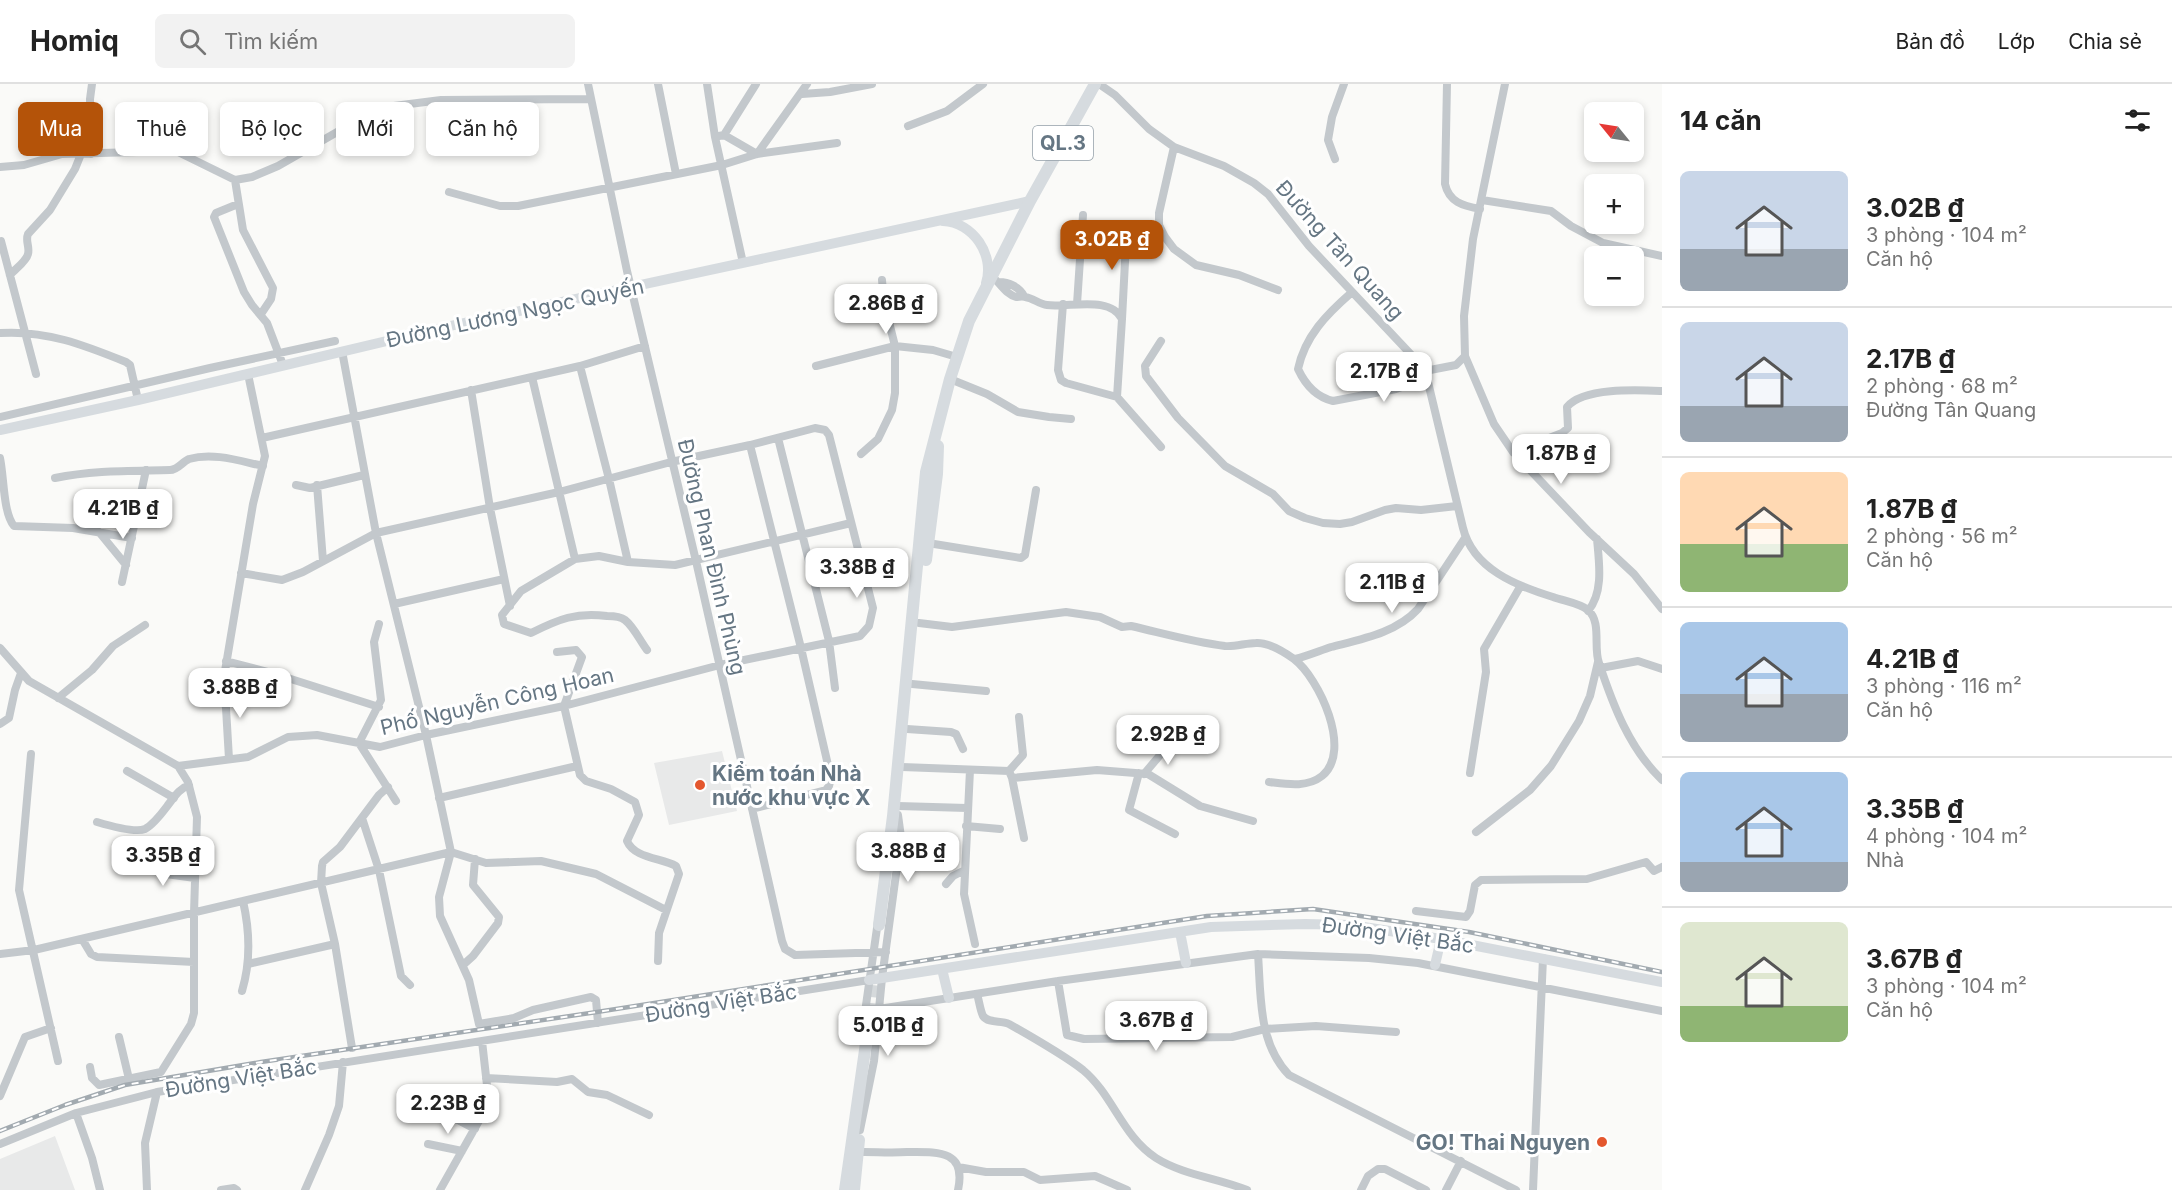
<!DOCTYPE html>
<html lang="vi">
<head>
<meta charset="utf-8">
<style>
  body { margin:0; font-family:Inter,sans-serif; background:#f2f2f2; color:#222; height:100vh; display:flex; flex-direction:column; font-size:22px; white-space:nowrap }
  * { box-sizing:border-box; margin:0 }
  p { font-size:20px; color:#767676 }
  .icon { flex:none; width:33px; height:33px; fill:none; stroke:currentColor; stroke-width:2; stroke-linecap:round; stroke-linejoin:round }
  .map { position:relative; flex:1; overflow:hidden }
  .side { display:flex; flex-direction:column; background:#fff; width:510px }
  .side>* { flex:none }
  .top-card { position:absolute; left:18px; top:18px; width:570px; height:54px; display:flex; gap:12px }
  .needle { width:39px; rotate:300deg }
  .buttons { position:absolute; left:1584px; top:18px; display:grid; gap:12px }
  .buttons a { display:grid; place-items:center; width:60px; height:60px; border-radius:9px; background:#fff; box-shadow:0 3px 9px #0003; font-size:30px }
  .price { position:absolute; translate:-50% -51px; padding:0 14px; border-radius:12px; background:#fff; color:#222; font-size:20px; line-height:39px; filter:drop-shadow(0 2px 3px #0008) }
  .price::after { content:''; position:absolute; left:50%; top:36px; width:18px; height:14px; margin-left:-9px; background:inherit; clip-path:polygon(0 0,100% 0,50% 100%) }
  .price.selected { background:#b45309; color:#fff }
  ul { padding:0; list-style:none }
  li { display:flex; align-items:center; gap:18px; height:150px; padding:0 18px }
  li+li { border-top:2px solid #e0e0e0 }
  li span { display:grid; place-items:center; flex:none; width:168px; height:120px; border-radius:9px; color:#555 }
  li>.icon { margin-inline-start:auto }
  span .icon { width:72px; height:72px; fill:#fffc; stroke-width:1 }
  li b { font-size:26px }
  h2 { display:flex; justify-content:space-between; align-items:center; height:72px; padding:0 18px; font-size:26px }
  .pill { padding:0 21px; border-radius:9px; background:#fff; box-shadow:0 3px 9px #0003; font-size:21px; line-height:54px }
  .pill.selected { background:#b45309; color:#fff }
  header { display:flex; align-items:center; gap:36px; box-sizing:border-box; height:84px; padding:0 30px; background:#fff; border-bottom:2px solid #e0e0e0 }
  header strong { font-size:28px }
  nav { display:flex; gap:33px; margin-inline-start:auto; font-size:21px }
  .search { width:420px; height:54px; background:#f2f2f2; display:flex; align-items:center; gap:15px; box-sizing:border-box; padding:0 21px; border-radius:9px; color:#767676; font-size:22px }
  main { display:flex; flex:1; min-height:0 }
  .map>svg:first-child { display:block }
  .built { fill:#e8e9e9 }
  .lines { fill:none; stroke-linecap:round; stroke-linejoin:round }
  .highway-tunnel { stroke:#d5d9db; stroke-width:12; stroke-dasharray:12 6; stroke-linecap:butt }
  .minor { stroke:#c3c8cc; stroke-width:8 }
  .major { stroke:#d6dbdf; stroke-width:10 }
  .highway { stroke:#d6dbdf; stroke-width:12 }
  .rail-casing { stroke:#a2aab0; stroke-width:4.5 }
  .rail { stroke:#fff; stroke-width:2; stroke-dasharray:7; stroke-linecap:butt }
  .poi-dot { fill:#e4572e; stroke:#fff; stroke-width:2 }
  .labels { text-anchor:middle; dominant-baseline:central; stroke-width:6; stroke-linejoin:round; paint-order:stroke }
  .shield { fill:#fff; stroke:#939fa8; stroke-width:1.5 }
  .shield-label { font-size:20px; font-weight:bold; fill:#657683 }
  .street-label { font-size:21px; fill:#657683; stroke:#fff }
  .poi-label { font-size:21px; font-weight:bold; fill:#657683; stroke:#fff; text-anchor:start }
</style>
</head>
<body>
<header>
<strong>Homiq</strong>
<div class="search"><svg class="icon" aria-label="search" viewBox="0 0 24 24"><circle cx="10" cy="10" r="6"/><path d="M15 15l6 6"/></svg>Tìm kiếm</div>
<nav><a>Bản đồ</a><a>Lớp</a><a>Chia sẻ</a></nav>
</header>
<main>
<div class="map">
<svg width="1662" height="1106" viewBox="0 0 1662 1106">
  <rect width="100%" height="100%" fill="#fafaf8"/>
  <path class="built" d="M722 667 737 727 669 741 654 679Z
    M55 1052 75 1106H0V1075Z"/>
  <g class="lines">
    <path class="highway-tunnel" d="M870 931 874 893"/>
    <path class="minor" d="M588 0 627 187 696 477 782 857 785 865 795 871 886 868
      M658 0 676 90
      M707 0 715 53 743 179
      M1099 0 1115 11 1149 45 1174 63 1224 82 1254 99 1268 110 1309 162 1419 279 1427 294 1463 444C1473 485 1517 502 1553 513 1564 517 1579 519 1588 526 1602 538 1593 564 1599 579 1613 621 1629 664 1662 696
      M1447 0 1445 100C1449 118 1463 122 1480 125
      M802 10 830 8 872 0
      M908 42 947 27 983 0
      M724 51 757 70 807 0
      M719 52 724 51 756 0
      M1174 63 1159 129V141L1165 153 1174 165 1196 181 1239 191 1278 206
      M91 70 90 15 92 0
      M1335 75 1328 56 1332 33 1344 0
      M0 83 24 81 62 70 176 67 235 96 252 93 278 82 365 32 386 23 441 16 591 15
      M235 96 243 146 273 204 271 215 261 230
      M449 108 500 122H518L722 81 757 70 837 59
      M1482 116 1551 127 1571 142 1603 159 1662 172
      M238 120 216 129 214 133 244 208 252 221 267 239 283 281
      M1 157 36 290
      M10 191C15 185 26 178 28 170 30 163 25 157 28 150L50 126 75 85 81 70
      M991 192C1000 198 1005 210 1016 213 1019 213 1022 212 1025 213 1033 214 1039 220 1047 221 1069 224 1110 211 1122 235L1117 313
      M999 198C1009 198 1019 203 1024 212
      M1351 209C1327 230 1305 252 1298 285 1305 300 1316 313 1333 317L1396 305 1427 294
      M1063 220 1058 286 1061 296 1066 299 1117 313 1161 363
      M1077 220 1083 131
      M1122 235 1127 140
      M0 249C46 246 84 261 126 278L130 281 138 316
      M1161 257 1145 282 1146 292 1178 334 1225 382 1273 410 1289 427 1305 434 1323 439 1340 440 1352 438 1385 426 1396 424 1421 426 1457 422
      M1465 272 1494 340 1513 368 1589 448 1634 490 1662 525
      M580 282 609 395 628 478
      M816 282 895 262 933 266 957 273
      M1425 287 1456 281 1465 272 1464 232 1473 155 1505 0
      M532 293 575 475
      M950 295 987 310 1018 328 1049 333 1071 335
      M471 306 490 424 510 522
      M0 333 210 284 335 257
      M262 354 580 282 645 262
      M778 354 829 557 835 604
      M750 361 801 564 831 694 829 702 826 706 752 725
      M1513 368 1562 349 1568 344 1567 323C1583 303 1639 306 1662 307
      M861 370 878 355 892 326 895 309V262L884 218 882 196
      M0 374C4 392 3 429 14 442L73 444 132 454
      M55 394C93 386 131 387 170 386 178 386 182 378 189 375 213 368 240 377 263 382
      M296 401 310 404 364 391
      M317 401 323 477
      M99 448 126 481
      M928 459 1021 474 1025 471 1036 406
      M122 498 146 386
      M394 520 504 495
      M1588 527C1604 508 1599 478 1597 455
      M919 539 952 543 1066 528 1100 533 1122 543 1131 542C1162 549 1193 558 1225 562 1235 563 1246 559 1256 559 1268 558 1284 568 1294 575 1319 594 1353 667 1322 692 1307 704 1286 700 1269 698
      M379 540 374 558 381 616 359 659 396 717
      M0 564 29 597 178 682 248 673 288 653 317 651 380 663 426 651 564 622 720 581 860 552 869 542 873 524 829 351 825 346 815 344 750 361 671 378 559 408 376 449 303 488 282 496 241 489
      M647 566C640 557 634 543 625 536 620 532 613 532 607 532 576 528 559 535 531 549L504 540 502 531 521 507 575 475 599 472 628 478 675 481 851 439
      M557 568 576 566 582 573 564 622 580 691 586 697 611 705 635 718 639 731 627 757C634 774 661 774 676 782L679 790 659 849 658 877
      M1295 575C1307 572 1319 567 1331 563 1362 555 1396 549 1418 525L1465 454
      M226 577 272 589 379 623
      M1601 584 1638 577 1662 585
      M221 597 226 624 229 675
      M912 600 986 607
      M196 607C205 604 219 602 224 593L253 420 265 372 248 290
      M58 614 92 586 113 562 145 541
      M0 640 9 634 15 606 21 589
      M907 645 951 648 956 650 963 665
      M31 670 19 806 58 977
      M902 683 1009 687 1012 694 1097 686 1148 690 1200 722 1253 737
      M970 686 964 810 975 860
      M127 687 174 714
      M1009 687 1023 671 1019 633
      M1139 689 1129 726 1175 750
      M1470 689 1486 588 1484 565 1520 503
      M1144 690 1172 657
      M1012 694 1024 754
      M439 714 577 682
      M898 722 967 724
      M362 734 379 786 401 892 410 901
      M97 738C107 741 135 749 145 745 154 740 162 729 168 721 175 712 179 705 189 701
      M966 742 1000 745
      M1476 748 1530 706 1551 682 1579 637 1590 612 1598 578
      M138 781 166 790 195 794
      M946 800 953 792 963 787
      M1416 827 1466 833 1470 827 1475 801 1481 796 1587 795 1646 778 1654 787 1662 783
      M82 855 91 870 97 873 194 878
      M0 870 34 866 451 768 426 651 376 449 342 267
      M1258 870C1261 912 1258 959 1289 991L1516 1106
      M248 880 335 860
      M463 881 473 872 498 839 499 833 473 801 475 775
      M1058 897 1067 951 1084 955 1232 953 1265 945 1316 942 1396 948
      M242 907C251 877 250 848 243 817
      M977 910C979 916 980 926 983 932 989 940 1001 936 1009 940 1032 953 1062 970 1083 986 1113 1011 1122 1052 1156 1074 1183 1091 1218 1094 1247 1106
      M866 925H879L1058 897 1258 870 1369 874 1418 879 1662 927
      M865 928 878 837
      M598 939 596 916 591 913 533 926 514 934 479 940 469 896 440 832 439 813 451 768 486 779 541 777 596 790 666 826
      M119 953 129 995
      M352 964 335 860 321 799 322 782 323 778 340 763 379 711 388 703
      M90 983 92 994 99 1001 161 988 191 940 194 929V829L197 733 188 698 178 682
      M486 994 557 998 572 995 588 1008 607 1011 649 1031
      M0 1012 25 953 51 944
      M430 1024 437 1025 475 1045
      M76 1029 92 1074 100 1106
      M860 1046 874 977 882 894 901 753 898 731
      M0 1060 76 1029 157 1008 869 896
      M428 1060 462 1067
      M864 1068C878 1068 892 1069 907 1068 936 1068 967 1065 958 1106
      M958 1083 986 1088H1024L1040 1096 1095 1092 1127 1106
      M147 1106 145 1059 157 1008
      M221 1106 234 1104 237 1106
      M305 1106 329 1051 339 1022 343 978
      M440 1106 489 1019 482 957
      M1361 1106 1368 1092 1378 1085H1385L1426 1106
      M1446 1106 1461 1077
      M1533 1106 1543 874"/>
    <path class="major" d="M943 137C973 138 995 171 986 199
      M0 346 138 316 450 242 1030 117
      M1180 848 1186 879
      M1435 881 1441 855
      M942 885 949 914
      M869 896 1211 843 1305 840 1351 841 1441 855 1662 898"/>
    <path class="highway" d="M926 476 937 390 938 362
      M879 841 893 732 926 388 950 295 969 237 1030 117 1095 0
      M845 1106 870 931
      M854 1106 859 1056"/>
    <g class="rail-casing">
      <path id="rail" d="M0 1047 65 1021 125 1001 261 978 597 928 1207 832 1313 825 1469 848 1662 888"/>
    </g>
    <use href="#rail" class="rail"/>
  </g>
  <g class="poi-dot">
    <circle cx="700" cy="701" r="6"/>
    <circle cx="1602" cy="1058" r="6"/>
  </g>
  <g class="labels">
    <rect class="shield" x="1033" y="42" width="60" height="34" rx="4.5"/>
    <g class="shield-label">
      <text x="1063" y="59">QL.3</text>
    </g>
    <g class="street-label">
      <text transform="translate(1340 166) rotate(48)">Đường Tân Quang</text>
      <text transform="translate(515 229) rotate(-12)">Đường Lương Ngọc Quyến</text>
      <text transform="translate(712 473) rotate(77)">Đường Phan Đình Phùng</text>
      <text transform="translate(497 617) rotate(-13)">Phố Nguyễn Công Hoan</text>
      <text transform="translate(1398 851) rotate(8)">Đường Việt Bắc</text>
      <text transform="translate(721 919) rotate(-9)">Đường Việt Bắc</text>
      <text transform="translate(241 994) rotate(-9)">Đường Việt Bắc</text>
    </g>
    <g class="poi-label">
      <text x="712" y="689">Kiểm toán Nhà<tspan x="712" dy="24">nước khu vực X</tspan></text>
      <text x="1590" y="1058" text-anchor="end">GO! Thai Nguyen</text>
    </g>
  </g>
</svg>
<div class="buttons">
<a><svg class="needle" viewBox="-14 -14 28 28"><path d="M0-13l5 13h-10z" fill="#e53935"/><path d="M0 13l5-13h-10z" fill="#767676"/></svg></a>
<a>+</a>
<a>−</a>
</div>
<b class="price selected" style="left:1112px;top:187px">3.02B ₫</b>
<b class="price" style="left:886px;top:251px">2.86B ₫</b>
<b class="price" style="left:1384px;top:319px">2.17B ₫</b>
<b class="price" style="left:1561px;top:401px">1.87B ₫</b>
<b class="price" style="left:123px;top:456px">4.21B ₫</b>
<b class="price" style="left:857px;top:515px">3.38B ₫</b>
<b class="price" style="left:1392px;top:530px">2.11B ₫</b>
<b class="price" style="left:240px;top:635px">3.88B ₫</b>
<b class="price" style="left:1168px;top:682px">2.92B ₫</b>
<b class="price" style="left:908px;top:799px">3.88B ₫</b>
<b class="price" style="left:163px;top:803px">3.35B ₫</b>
<b class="price" style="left:1156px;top:968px">3.67B ₫</b>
<b class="price" style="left:888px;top:973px">5.01B ₫</b>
<b class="price" style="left:448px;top:1051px">2.23B ₫</b>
<div class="top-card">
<a class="pill selected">Mua</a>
<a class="pill">Thuê</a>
<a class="pill">Bộ lọc</a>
<a class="pill">Mới</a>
<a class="pill">Căn hộ</a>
</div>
</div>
<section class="side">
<h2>14 căn<svg class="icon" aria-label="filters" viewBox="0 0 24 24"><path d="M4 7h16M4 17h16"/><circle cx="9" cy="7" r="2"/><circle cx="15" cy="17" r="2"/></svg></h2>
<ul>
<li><span style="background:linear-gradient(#c9d6e8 65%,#9aa5b1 0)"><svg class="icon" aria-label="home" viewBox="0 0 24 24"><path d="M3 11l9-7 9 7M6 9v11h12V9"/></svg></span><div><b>3.02B ₫</b><p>3 phòng · 104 m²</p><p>Căn hộ</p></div></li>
<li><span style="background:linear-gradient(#c9d6e8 70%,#9aa5b1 0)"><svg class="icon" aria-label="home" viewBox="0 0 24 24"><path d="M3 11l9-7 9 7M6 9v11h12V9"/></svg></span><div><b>2.17B ₫</b><p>2 phòng · 68 m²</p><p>Đường Tân Quang</p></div></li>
<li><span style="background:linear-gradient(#ffd9b3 60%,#8fb573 0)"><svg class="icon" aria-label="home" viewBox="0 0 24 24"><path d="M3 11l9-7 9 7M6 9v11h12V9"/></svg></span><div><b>1.87B ₫</b><p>2 phòng · 56 m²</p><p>Căn hộ</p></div></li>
<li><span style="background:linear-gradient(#a9c7e8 60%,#9aa5b1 0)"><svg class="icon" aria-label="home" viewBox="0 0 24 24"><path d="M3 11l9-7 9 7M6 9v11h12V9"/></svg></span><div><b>4.21B ₫</b><p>3 phòng · 116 m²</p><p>Căn hộ</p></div></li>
<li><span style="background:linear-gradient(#a9c7e8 75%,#9aa5b1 0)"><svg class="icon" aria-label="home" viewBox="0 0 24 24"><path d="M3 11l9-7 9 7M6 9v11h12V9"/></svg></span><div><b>3.35B ₫</b><p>4 phòng · 104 m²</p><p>Nhà</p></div></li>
<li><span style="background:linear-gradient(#dfe7d0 70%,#8fb573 0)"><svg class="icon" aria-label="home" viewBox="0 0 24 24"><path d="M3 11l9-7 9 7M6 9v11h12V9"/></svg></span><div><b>3.67B ₫</b><p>3 phòng · 104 m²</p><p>Căn hộ</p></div></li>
</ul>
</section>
</main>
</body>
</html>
